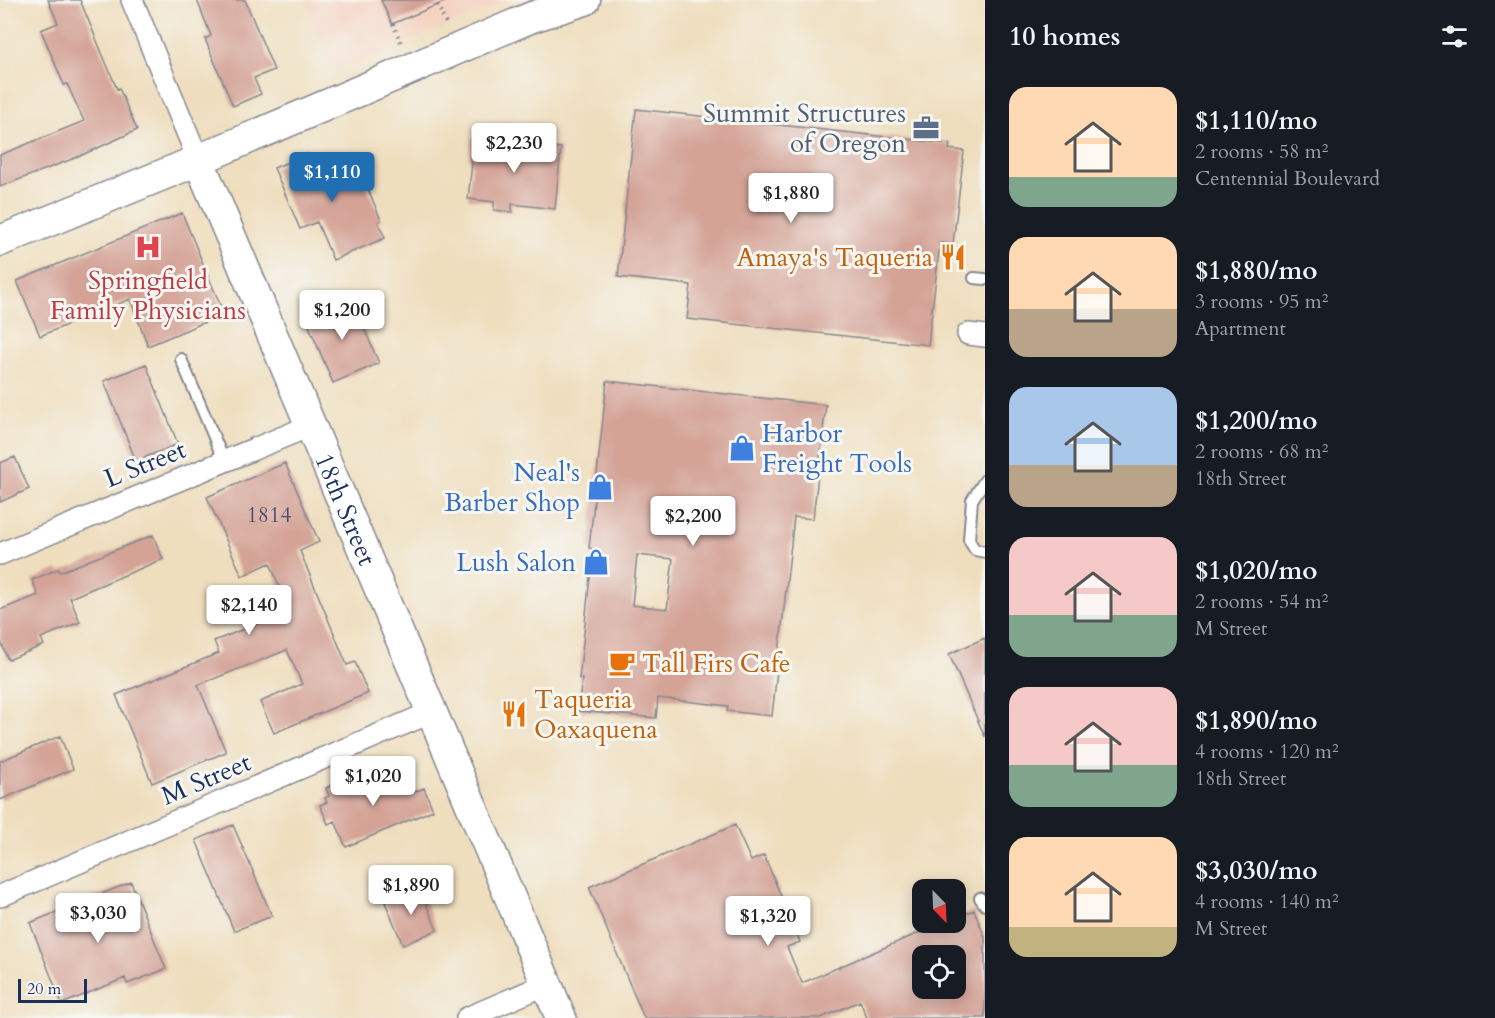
<!DOCTYPE html>
<html lang="en">
<head>
<meta charset="utf-8">
<style>
  body { margin:0; font-family:Cardo,serif; background:#242831; color:#f1f3f6; height:100vh; display:flex; flex-direction:column; font-size:22px; white-space:nowrap }
  * { box-sizing:border-box; margin:0 }
  p { font-size:20px; color:#9ea1a6 }
  .icon { flex:none; width:33px; height:33px; fill:none; stroke:currentColor; stroke-width:2; stroke-linecap:round; stroke-linejoin:round }
  .map { position:relative; flex:1; overflow:hidden }
  .side { display:flex; flex-direction:column; background:#171b24; width:510px }
  .side>* { flex:none }
  .needle { width:39px; rotate:157deg }
  .buttons { position:absolute; left:912px; top:879px; display:grid; gap:12px }
  .buttons a { display:grid; place-items:center; width:54px; height:54px; border-radius:12px; background:#171b24; box-shadow:0 3px 15px #0003; font-size:30px }
  .scale { position:absolute; left:18px; bottom:15px; width:69px; box-sizing:border-box; padding-left:6px; border:3px solid #1b2f5e; border-top:0; font-size:16px; line-height:21px; white-space:nowrap; color:#1b2f5e; -webkit-text-stroke:4px #f6f6f2; paint-order:stroke }
  .price { position:absolute; translate:-50% -51px; padding:0 14px; border-radius:6px; background:#fff; color:#222; font-size:20px; line-height:39px; filter:drop-shadow(0 2px 3px #0008) }
  .price::after { content:''; position:absolute; left:50%; top:36px; width:18px; height:14px; margin-left:-9px; background:inherit; clip-path:polygon(0 0,100% 0,50% 100%) }
  .price.current { background:#1f6fb2; color:#fff }
  ul { padding:0; list-style:none }
  li { display:flex; align-items:center; gap:18px; height:150px; padding:0 24px }
  li span { display:grid; place-items:center; flex:none; width:168px; height:120px; border-radius:18px; color:#555 }
  li>.icon { margin-inline-start:auto }
  span .icon { width:72px; height:72px; fill:#fffc; stroke-width:1 }
  li b { font-size:26px }
  h2 { display:flex; justify-content:space-between; align-items:center; height:72px; padding:0 24px; font-size:26px }
  main { display:flex; flex:1; min-height:0 }
  .map>svg:first-child { display:block }
  .built { fill:#f5d3c1 }
  .building { fill:#d4a396; fill-rule:evenodd }
  .lines { fill:none; stroke-linecap:round; stroke-linejoin:round }
  .lane-casing { stroke:#85868e; stroke-width:14 }
  .street-casing { stroke:#85868e; stroke-width:24 }
  .secondary-casing { stroke:#85868e; stroke-width:33 }
  .path { stroke:#85868e; stroke-width:4; stroke-dasharray:1.5 4.5; stroke-linecap:butt }
  .lane { stroke:#fff; stroke-width:10 }
  .street { stroke:#fff; stroke-width:21 }
  .secondary { stroke:#fff; stroke-width:30 }
  .labels { text-anchor:middle; dominant-baseline:central; stroke-width:6; stroke-linejoin:round; paint-order:stroke }
  .number-label { font-size:22px; fill:#494c6c }
  .service-label { font-size:26px; fill:#4e5e75; stroke:#f6f6f2; text-anchor:end }
  .food-label { font-size:26px; fill:#c56008; stroke:#f6f6f2; text-anchor:start }
  .health-label { font-size:26px; fill:#be3a42; stroke:#f6f6f2 }
  .shop-label { font-size:26px; fill:#366cbe; stroke:#f6f6f2; text-anchor:end }
  .street-label { font-size:26px; fill:#1b2f5e; stroke:#f6f6f2 }
</style>
</head>
<body>
<main>
<div class="map">
<svg width="985" height="1018" viewBox="0 0 985 1018">
  <rect width="100%" height="100%" fill="#f6f6f2"/>
  <filter id="ink" filterUnits="userSpaceOnUse"><feTurbulence type="fractalNoise" baseFrequency=".0167" numOctaves="2"/><feDisplacementMap in="SourceGraphic" scale="12" xChannelSelector="R" yChannelSelector="G"/><feConvolveMatrix kernelMatrix="1 2 1 2 8 2 1 2 1" color-interpolation-filters="sRGB"/></filter>
  <filter id="wash" filterUnits="userSpaceOnUse"><feTurbulence type="fractalNoise" baseFrequency=".008" numOctaves="4" result="noise"/><feDisplacementMap in="SourceGraphic" scale="24" xChannelSelector="R" yChannelSelector="G"/><feGaussianBlur stdDeviation="1.35" result="paint"/><feColorMatrix in="noise" values="0 0 0 0 0 0 0 0 0 0 0 0 0 0 0 0 0 1.4 0 .05"/><feComposite in="paint" operator="in"/></filter>
  <g filter="url(#wash)">
    <rect width="100%" height="100%" fill="#efdebe"/>
    <path class="built" d="M305 0H510L335 71Z"/>
    <g id="blocks">
      <path class="building" d="M48 0H80L117 89 119 88 137 130 80 156 0 187V155L84 121 67 84 64 85 41 30 58 23Z
        M197 0H245L274 70 254 78 261 94 233 106 205 39 211 36Z
        M381 0H449L392 24Z
        M636 109 950 144 949 149 964 151 953 244 940 243 928 345 687 319 691 285 618 277Z
        M472 138 561 148 555 209 512 204V212L494 210V202L468 199 472 163 470 162Z
        M307 154 315 172 354 156 381 220 378 222 385 238 333 260 317 222 300 229 274 168Z
        M182 213 224 314 148 346 130 299 40 336 17 281Z
        M352 300 379 363 333 383 306 319Z
        M146 364 178 444 136 461 104 381Z
        M607 381 826 405 813 519 794 517 772 716 727 711 728 706 658 698 656 718 578 711 582 679H579L593 549 589 548ZM637 555 673 559 667 609 632 605Z
        M15 457 29 489 0 502V463Z
        M285 463 319 542 300 551 347 665 355 662 368 693 274 733 260 702 302 684 287 650 198 685 226 752 152 783 116 695 219 653 214 641 289 611 270 563 242 576 207 497Z
        M153 535 163 559 70 598 80 622 41 638 44 645 8 660 0 639V610L38 595 32 580 58 569 60 572Z
        M985 638V737L949 654Z
        M60 736 73 769 0 800V761Z
        M402 769 412 793 424 788 433 810 346 847 335 821 328 824 320 805 327 802 325 798 329 796 326 788 346 779 350 788 354 786 355 789Z
        M233 825 272 916 234 931 196 840Z
        M735 825 751 861 764 855 800 942 787 947 802 983 944 922H956V918L974 910 985 937V1018H867L860 1001 821 1018H644L589 887ZM922 956H956V988H922Z
        M131 882 166 969 127 984 125 978 62 1004 30 923Z
        M419 887 437 930 403 945 385 902Z"/>
    </g>
  </g>
  <g filter="url(#ink)">
    <use href="#blocks" fill-opacity="0" stroke="#85868e" stroke-width="1.5"/>
    <g class="lines">
      <g class="lane-casing">
        <path id="lane" d="M974 278 985 279
          M181 359 224 461
          M985 480 972 500 969 540 975 550 985 552
          M980 898 985 905"/>
      </g>
      <g class="street-casing">
        <path id="street" d="M132 0 198 159
          M968 334 985 336
          M0 554 312 425
          M0 896 432 712
          M467 1018 547 984"/>
      </g>
      <g class="secondary-casing">
        <g id="secondary">
          <path id="s1" d="M198 159 561 1018"/>
          <path d="M0 241 177 169 532 17 585 0"/>
        </g>
      </g>
      <path class="path" d="M438 5 447 26
        M393 24 402 45"/>
      <use href="#lane" class="lane"/>
      <use href="#street" class="street"/>
      <use href="#secondary" class="secondary"/>
    </g>
  </g>
  <defs>
    <g id="office-bare" transform="scale(2.07)"><path d="M-6-3h4V-5.5h4V-3h4V5H-6ZM-1-4.5V-3h2v-1.5ZM-6 0V1H6V0Z" fill="#5c6f8a" stroke="#f6f6f2" stroke-width="2.5" paint-order="stroke"/></g>
    <g id="hospital-bare" transform="scale(2.07)"><path d="M-5-5h3v3.5h4V-5h3V5h-3V1.5h-4V5h-3Z" fill="#e0444e" stroke="#f6f6f2" stroke-width="2.5" paint-order="stroke"/></g>
    <g id="restaurant-bare" transform="scale(2.07)"><path d="M-5-6h1v4h1v-4h1v4h1v-4h1v5L-1.5 .5V6h-2V.5L-5-1ZM5-6V6H3V1.5H1.5Q1.5-4 5-6Z" fill="#e8710a" stroke="#f6f6f2" stroke-width="2.5" paint-order="stroke"/></g>
    <g id="shop-bare" transform="scale(2.07)"><path d="M-5-2.5h2.3a2.7 3.5 0 0 1 5.4 0H5L5.5 6h-11ZM-1.5-2.5h3a1.5 2.3 0 0 0-3 0Z" fill="#3f7fe0" stroke="#f6f6f2" stroke-width="2.5" paint-order="stroke"/></g>
    <g id="cafe-bare" transform="scale(2.07)"><path d="M-5.5-4.5H6V0H3Q3 3.5 0 3.5H-2.5Q-5.5 3.5-5.5 0ZM3-3.2v2h1.7v-2ZM-6 4.5H4V6H-6Z" fill="#e8710a" stroke="#f6f6f2" stroke-width="2.5" paint-order="stroke"/></g>
  </defs>
  <g fill-rule="evenodd">
    <use href="#office-bare" x="926" y="128"/>
    <use href="#hospital-bare" x="148" y="247"/>
    <use href="#restaurant-bare" x="953" y="257"/>
    <use href="#shop-bare" x="742" y="448"/>
    <use href="#shop-bare" x="600" y="487"/>
    <use href="#shop-bare" x="596" y="562"/>
    <use href="#cafe-bare" x="622" y="663"/>
    <use href="#restaurant-bare" x="514" y="714"/>
  </g>
  <g class="labels">
    <g class="number-label">
      <text x="269" y="515">1814</text>
    </g>
    <g class="service-label">
      <text x="906" y="113">Summit Structures<tspan x="906" dy="30">of Oregon</tspan></text>
    </g>
    <g class="food-label">
      <text x="933" y="257" text-anchor="end">Amaya's Taqueria</text>
      <text x="642" y="663">Tall Firs Cafe</text>
      <text x="534" y="699">Taqueria<tspan x="534" dy="30">Oaxaquena</tspan></text>
    </g>
    <g class="health-label">
      <text x="148" y="280">Springfield<tspan x="148" dy="30">Family Physicians</tspan></text>
    </g>
    <g class="shop-label">
      <text x="762" y="433" text-anchor="start">Harbor<tspan x="762" dy="30">Freight Tools</tspan></text>
      <text x="580" y="472">Neal's<tspan x="580" dy="30">Barber Shop</tspan></text>
      <text x="576" y="562">Lush Salon</text>
    </g>
    <g class="street-label">
      <text transform="translate(145 464) rotate(-22)">L Street</text>
      <text stroke="none"><textPath href="#s1" startOffset="380">18th Street</textPath></text>
      <text transform="translate(206 779) rotate(-23)">M Street</text>
    </g>
  </g>
</svg>
<div class="buttons">
<a><svg class="needle" viewBox="-14 -14 28 28"><path d="M0-13l5 13h-10z" fill="#e53935"/><path d="M0 13l5-13h-10z" fill="#9ea1a6"/></svg></a>
<a><svg class="icon" aria-label="locate" viewBox="0 0 24 24"><circle cx="12" cy="12" r="6"/><path d="M12 2v4M12 18v4M2 12h4M18 12h4"/></svg></a>
</div>
<div class="scale">20 m</div>
<b class="price" style="left:514px;top:174px">$2,230</b>
<b class="price current" style="left:332px;top:203px">$1,110</b>
<b class="price" style="left:791px;top:224px">$1,880</b>
<b class="price" style="left:342px;top:341px">$1,200</b>
<b class="price" style="left:693px;top:547px">$2,200</b>
<b class="price" style="left:249px;top:636px">$2,140</b>
<b class="price" style="left:373px;top:807px">$1,020</b>
<b class="price" style="left:411px;top:916px">$1,890</b>
<b class="price" style="left:98px;top:944px">$3,030</b>
<b class="price" style="left:768px;top:947px">$1,320</b>
</div>
<section class="side">
<h2>10 homes<svg class="icon" aria-label="filters" viewBox="0 0 24 24"><path d="M4 7h16M4 17h16"/><circle cx="9" cy="7" r="2"/><circle cx="15" cy="17" r="2"/></svg></h2>
<ul>
<li><span style="background:linear-gradient(#ffd9b3 75%,#7fa58c 0)"><svg class="icon" aria-label="home" viewBox="0 0 24 24"><path d="M3 11l9-7 9 7M6 9v11h12V9"/></svg></span><div><b>$1,110/mo</b><p>2 rooms · 58 m²</p><p>Centennial Boulevard</p></div></li>
<li><span style="background:linear-gradient(#ffd9b3 60%,#b9a48a 0)"><svg class="icon" aria-label="home" viewBox="0 0 24 24"><path d="M3 11l9-7 9 7M6 9v11h12V9"/></svg></span><div><b>$1,880/mo</b><p>3 rooms · 95 m²</p><p>Apartment</p></div></li>
<li><span style="background:linear-gradient(#a9c7e8 65%,#b9a48a 0)"><svg class="icon" aria-label="home" viewBox="0 0 24 24"><path d="M3 11l9-7 9 7M6 9v11h12V9"/></svg></span><div><b>$1,200/mo</b><p>2 rooms · 68 m²</p><p>18th Street</p></div></li>
<li><span style="background:linear-gradient(#f6c9c9 65%,#7fa58c 0)"><svg class="icon" aria-label="home" viewBox="0 0 24 24"><path d="M3 11l9-7 9 7M6 9v11h12V9"/></svg></span><div><b>$1,020/mo</b><p>2 rooms · 54 m²</p><p>M Street</p></div></li>
<li><span style="background:linear-gradient(#f6c9c9 65%,#7fa58c 0)"><svg class="icon" aria-label="home" viewBox="0 0 24 24"><path d="M3 11l9-7 9 7M6 9v11h12V9"/></svg></span><div><b>$1,890/mo</b><p>4 rooms · 120 m²</p><p>18th Street</p></div></li>
<li><span style="background:linear-gradient(#ffd9b3 75%,#c2b280 0)"><svg class="icon" aria-label="home" viewBox="0 0 24 24"><path d="M3 11l9-7 9 7M6 9v11h12V9"/></svg></span><div><b>$3,030/mo</b><p>4 rooms · 140 m²</p><p>M Street</p></div></li>
</ul>
</section>
</main>
</body>
</html>
